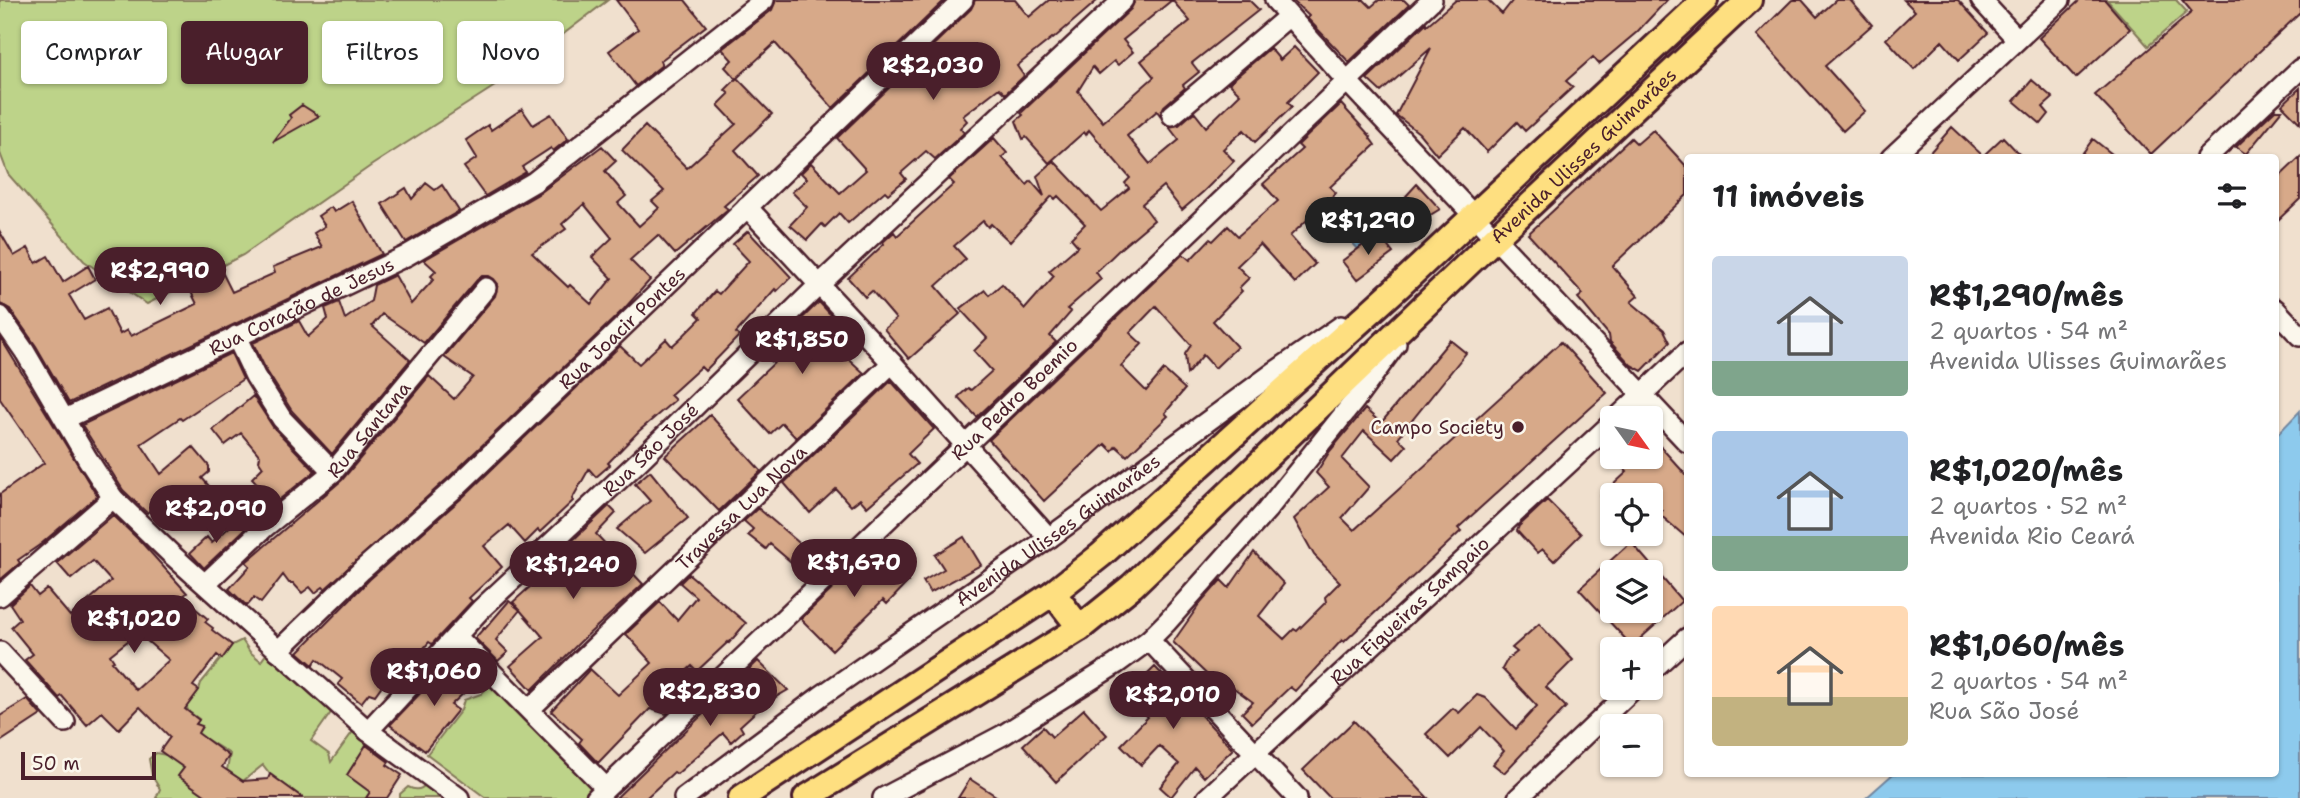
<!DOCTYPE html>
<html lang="pt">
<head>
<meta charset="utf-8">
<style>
  body { margin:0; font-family:"Shantell Sans",sans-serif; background:#f2f2f2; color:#202124; height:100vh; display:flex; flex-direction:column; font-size:26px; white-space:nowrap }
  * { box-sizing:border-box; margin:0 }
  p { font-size:23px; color:#757577 }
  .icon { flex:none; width:38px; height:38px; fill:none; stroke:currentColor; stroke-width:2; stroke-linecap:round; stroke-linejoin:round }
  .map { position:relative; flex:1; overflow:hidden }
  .side { position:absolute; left:1684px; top:154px; width:595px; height:623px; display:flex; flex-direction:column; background:#fff; border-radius:7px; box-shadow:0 2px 5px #0004 }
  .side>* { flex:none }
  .guide { position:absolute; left:21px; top:21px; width:665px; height:63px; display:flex; gap:14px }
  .needle { width:46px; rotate:123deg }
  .controls { position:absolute; left:1600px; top:406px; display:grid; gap:14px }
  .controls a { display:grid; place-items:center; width:63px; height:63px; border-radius:7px; background:#fff; box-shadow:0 2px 5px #0004; font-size:35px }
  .scale { position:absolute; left:21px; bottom:18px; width:135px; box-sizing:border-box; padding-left:7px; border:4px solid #4a1f2b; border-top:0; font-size:19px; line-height:24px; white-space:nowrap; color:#4a1f2b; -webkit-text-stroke:5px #fbf7ec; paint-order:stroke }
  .price { position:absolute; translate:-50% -60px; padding:0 16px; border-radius:24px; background:#4a1f2b; color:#fff; font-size:23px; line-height:46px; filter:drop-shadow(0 2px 4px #0008) }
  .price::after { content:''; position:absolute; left:50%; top:42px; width:21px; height:16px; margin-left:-10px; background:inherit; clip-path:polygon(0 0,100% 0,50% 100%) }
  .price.active { background:#222; color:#fff }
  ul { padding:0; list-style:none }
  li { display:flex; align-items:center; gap:21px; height:175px; padding:0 28px }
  li span { display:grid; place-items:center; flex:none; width:196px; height:140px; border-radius:7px; color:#555 }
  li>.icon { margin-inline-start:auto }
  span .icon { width:84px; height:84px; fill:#fffc; stroke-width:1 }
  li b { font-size:30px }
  h2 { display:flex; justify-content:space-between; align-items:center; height:84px; padding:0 28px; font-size:30px }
  .pill { padding:0 24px; border-radius:7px; background:#fff; box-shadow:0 2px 5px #0004; font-size:24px; line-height:63px }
  .pill.active { background:#4a1f2b; color:#fff }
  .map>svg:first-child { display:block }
  .green { fill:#bdd389; stroke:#84795a; stroke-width:2 }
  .water { fill:#8dcaed; stroke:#72869f; stroke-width:2 }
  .building { fill:#d7a989; stroke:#4a1f2b; stroke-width:2; fill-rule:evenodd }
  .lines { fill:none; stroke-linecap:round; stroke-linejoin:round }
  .minor-casing { stroke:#4a1f2b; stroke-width:24 }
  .major-casing { stroke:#4a1f2b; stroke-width:30 }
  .minor { stroke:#fbf7ec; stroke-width:19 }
  .major { stroke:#fedf80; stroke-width:24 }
  .poi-dot { fill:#4a1f2b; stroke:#fbf7ec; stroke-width:2.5 }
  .labels { text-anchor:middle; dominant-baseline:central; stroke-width:5; stroke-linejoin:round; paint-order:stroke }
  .street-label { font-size:19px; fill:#4a1f2b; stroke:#fbf7ec }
  .poi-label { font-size:19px; fill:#4a1f2b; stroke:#fbf7ec; text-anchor:end }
</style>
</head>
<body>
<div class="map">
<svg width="2300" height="798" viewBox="0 0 2300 798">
  <rect width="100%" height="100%" fill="#f0e0ce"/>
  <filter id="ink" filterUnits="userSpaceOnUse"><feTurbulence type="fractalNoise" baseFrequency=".0143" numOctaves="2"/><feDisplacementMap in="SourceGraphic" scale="14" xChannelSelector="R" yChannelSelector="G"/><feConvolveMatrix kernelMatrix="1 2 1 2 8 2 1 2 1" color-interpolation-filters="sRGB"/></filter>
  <g filter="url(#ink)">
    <path class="green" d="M0 0H608L498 84 372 165 243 255 147 304 84 261 8 174 0 153Z
      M2107 0H2176L2187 12 2148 46Z
      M242 640 250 652 261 661 267 653 337 704 311 741 329 754 331 762 354 730 364 738 367 744 347 775 371 790 366 798H299V795L270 774 263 765 243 781 227 770 230 754 206 739 179 775 211 794 208 798H156L160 789 152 776 149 759 156 753 166 755H181L202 727 196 724 199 719 189 712 186 706 199 690 201 683 232 645Z
      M495 681 590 778 588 784 594 791 590 798H486L427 754 461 710 464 700 481 694Z
      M431 777 457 798H400V794L408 787C420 793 424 787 431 777Z"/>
    <path class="water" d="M1353 223 1368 240 1358 249 1343 232Z
      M2300 411V798H1866L1893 774H2275V437Z"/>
    <path class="building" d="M616 0H685L706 26 660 61 662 65 636 86 609 51 638 29Z
      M776 0H945L833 108 775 43 737 78 772 114 735 150 758 176 724 206 728 209 675 254 658 235 630 260 650 280 624 309 447 479 325 589 323 587 315 593 310 587 302 593 293 583H289L283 575 261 603 254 598 247 606 229 589 250 566 246 562 342 480 429 376 454 399 473 377 444 357 495 296 498 284 494 279 489 276H482L477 280 424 343 382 314 372 326 410 360 332 454 292 411 266 370 253 343 299 321 308 337 328 319 325 308 339 302 345 319 371 301 374 285 395 275 411 304 434 279 431 276 436 271 424 260 540 193 602 146 616 161 605 171 626 196 618 203 639 226 659 208 652 201 664 191 622 150 645 126 687 168 736 124 718 105 729 94 725 90 736 79 725 67 732 60 722 49 772 10ZM584 204 612 238 592 257 612 278 591 304 570 285 568 287 532 253 566 229 562 224Z
      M975 0H1015L1029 17 1049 0H1098L1053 39 1052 38 1017 66 1024 76 1005 94 999 88 963 116 967 121 960 128 964 133 935 159 926 151 901 173 906 179 888 194 885 191 848 223 839 213 825 227 822 224 807 240 790 225 807 207 792 192 807 179 801 173 811 163 840 193 866 170 837 138 971 9Z
      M1135 0H1172L1123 40 1133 52 1118 65 1114 61 1099 74 1093 67 1078 91 1103 122 1154 77 1141 61 1190 21 1172 0H1249L1259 10 1192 63 1199 72 1183 85 1185 88 1164 106 1160 115 1157 111 1127 136 1150 164 1179 140 1169 127 1179 125 1194 112 1206 127 1240 94 1229 83 1270 48 1280 60 1294 47 1318 72 1288 102 1292 107 1255 142 1244 130 1223 149 1234 161 1203 192 1182 210 1163 186 1142 204 1154 220 1121 248 1096 272 1101 279 1067 309 1071 312 1050 336 1056 342 977 417 958 397 968 388 971 390 992 371 974 351 987 338 960 309 985 290 989 295 1002 284 1025 309 1054 276 1049 271 1078 246 1071 238 1085 224 1058 196 1055 199 1052 196 1010 242 991 224 988 227 983 221 954 246 966 259 936 286 960 314 909 359 884 329 896 319 872 291 865 297 848 278 884 244 883 242 894 232 897 236 954 184 949 179 994 138 1007 153 1002 157 1027 185 1031 181 1044 196 1037 176 1054 161 1101 211 1129 188 1125 183 1130 178 1089 130 1086 135 1084 132 1049 163 1026 137 1023 139 1016 121 1023 115 1021 113 1131 9Z
      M1292 0H1364L1371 7 1379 0H1404L1409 5 1349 62 1307 18 1309 16Z
      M1456 0H1488L1502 14 1513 0H1667L1637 32 1599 64 1593 57 1566 81 1573 87 1525 131 1517 122 1487 152 1465 128 1437 155 1419 133 1396 115 1431 48 1381 92 1367 79 1426 23 1427 25Z
      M1792 0H1802L1817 17 1836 0H1850L1872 25 1825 66 1865 111 1843 131 1757 35Z
      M1904 0H1958L1988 33 1959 60 1942 41 1914 69 1886 39 1915 11Z
      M2080 0H2105L2130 29 2076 78 2039 38Z
      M2182 0H2300V13L2151 154 2095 95 2192 12Z
      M2032 80 2053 98 2043 107 2049 114 2041 124 2014 101Z
      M2300 88V123L2282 105Z
      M1341 104 1371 137 1370 138 1375 145 1330 187 1336 193 1290 236 1315 264 1295 283 1260 244 1237 266 1249 278 1239 288 1242 291 1213 321 1237 347 1215 368 1203 355 1187 374 1185 354 1191 345 1156 306 1130 333 1142 344 1121 366 1146 391 1164 370 1185 389 1165 413 1168 416 1127 456 1116 446 1112 451 1105 444 1044 501 989 440 1183 254 1190 260 1210 239 1213 241 1228 226 1238 236 1278 201 1263 184 1302 149 1298 145Z
      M302 105 319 116 273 142 291 118 289 115Z
      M522 109 533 125 551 114 568 139 553 151 551 148 522 167 526 172 485 196 464 167 477 158 466 140 488 125 491 130Z
      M2275 110H2282L2246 154 2236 147Z
      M1952 127 1983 156 2003 137 2023 158H1925Z
      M1653 130 1687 167V195L1612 266 1638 296 1631 302 1664 330 1670 342 1642 371 1631 365 1610 342 1609 335 1578 298 1583 294 1528 234 1631 138 1637 144Z
      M2093 139 2117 158H2079Z
      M2300 157V199L2275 223V181Z
      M426 183 435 190 442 185 459 211 406 242 382 204 406 188 412 199Z
      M1417 184 1440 209 1427 217 1406 196Z
      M352 201 382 254 69 403 36 346 10 309 0 304V232L14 256 28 248 36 263 48 256 63 282 88 266 95 279 69 295 84 320 107 308 120 334 127 330 131 336 197 304 190 290 214 277 223 274 232 292 275 273 273 267 322 247 314 233 325 226 318 216 331 207 334 212Z
      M748 231 791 277 777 291 775 289 736 333 739 336 705 371 701 367 670 395 675 400 639 431 608 463 610 465 596 477 589 469 572 499 573 501 540 532 538 530 525 543 509 525 484 546 502 567 469 598 472 601 432 644 429 642 409 666 404 661 396 672 391 673 375 695 369 693 361 703 338 684 342 679 317 659 313 665 298 652 370 579 463 497 620 346 639 364 666 339 672 346 684 335 701 318 696 313 715 291 719 294 749 261 733 244Z
      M1378 234 1393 253 1357 280 1342 261Z
      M819 302 843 328 831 343 864 373 796 438 782 423 770 434 737 398 774 363 771 361 786 346 780 340Z
      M0 337 97 496 41 544 18 560 20 563 0 580V494L44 463 0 399Z
      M1450 340 1466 353 1398 438 1406 446 1394 459 1364 431 1342 459 1369 487 1342 518 1354 530 1561 342 1607 393 1458 528 1461 531 1344 642 1342 640 1295 691 1290 687 1252 723 1242 713 1253 702 1227 683 1222 689 1173 642 1199 605 1221 580 1229 588 1254 552 1284 584 1259 616 1284 639 1294 629 1297 631 1326 602 1325 597 1340 582 1314 555 1294 519 1329 487 1316 473 1330 451 1365 409 1381 423Z
      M231 353 243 379 182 420 180 418 141 444 161 474 193 447 209 466V472L202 478 215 493 179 527 158 504 147 513 123 490 82 425Z
      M891 381 934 429 908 454 917 464 867 507 860 499 851 506 836 489 810 513 784 483Z
      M253 396 273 427 315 471 275 503 252 478 263 467 259 461 260 456 241 433 225 445 213 430Z
      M710 415 761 471 719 511 665 456Z
      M1657 443 1687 476V538L1659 514 1662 511 1650 499V495H1602L1627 472 1612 457H1650V450Z
      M650 471 688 518 645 553 617 529 650 501 635 484Z
      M1547 500 1581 534 1554 561 1542 549 1537 553 1517 531 1519 526Z
      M609 506 616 513 596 534 643 584 580 642 532 690 510 666 543 637 513 602 551 568 555 572 577 552 569 544Z
      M758 508 817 558 804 573 770 544 766 549 748 535 753 529 744 521Z
      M113 515 141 542 187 593 182 597 208 619 205 622 213 628 212 630 232 645 222 659 217 655 193 686 199 690 185 709 199 720 196 724 202 726 198 733 229 756 222 767 243 781 268 779 270 774 303 798H209L178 776 184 768 160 751 170 737 140 707 119 729 102 712 87 725 62 696 59 698 25 660 33 654 11 627 20 619 10 604 30 586 38 596 47 589 70 616 80 608 111 581 93 561 71 579 57 563ZM138 633 169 660 136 690 112 662 114 661 110 655Z
      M237 520 245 529 204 568 190 553 207 537 212 543Z
      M964 537 981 565 930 593 923 581 944 569 935 555Z
      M1631 542 1682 601 1632 646 1579 589ZM1612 572H1650V611H1612Z
      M874 549 908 582 887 604 883 600 832 650 801 619 844 578 845 580Z
      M689 574 746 623 729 643 728 642 697 671 692 666 663 692 675 706 666 714 650 709 598 763 579 743 582 739 551 711 590 669 618 695 652 663 626 634 660 602 677 620 696 597 680 583Z
      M509 601 520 610 496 640 508 652 498 661 475 638 484 628 485 629Z
      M1539 624 1573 660 1546 687 1566 707 1504 773 1493 764 1504 751 1481 727 1450 758 1426 734 1453 708 1459 713 1477 695 1486 698 1516 729 1537 706 1502 669 1507 660 1517 652 1512 648Z
      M456 654 480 678 451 705 458 710 425 751 390 725 429 684 439 693 460 675 448 662Z
      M758 661 788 690 764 704 740 726 743 731 731 742 723 733 677 774 674 772 646 798H616Z
      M1155 667 1233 749 1204 777 1195 767 1171 797 1160 787 1179 764 1159 746 1141 765 1121 745 1148 717 1126 695Z
      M27 699 41 715 0 742V716Z
      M1084 709 1107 735 1056 782 1023 745 1043 727 1052 737Z
      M1354 721 1428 798H1330L1303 770Z
      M366 745 389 762 387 765 402 775 387 798H366L370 792 347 775Z
      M970 779 999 798H958Z"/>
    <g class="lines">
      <g class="minor-casing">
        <g id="minor">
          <path d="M1275 0 1347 81 1687 442"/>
          <path d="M1981 0 2017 39"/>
          <path d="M1172 115 1289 16"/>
          <path d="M1891 158 2060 0"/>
          <path d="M2206 158 2300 69"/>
          <path d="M747 207 892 363 1049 538"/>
          <path d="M2275 309 2300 336"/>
          <path d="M0 316 25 352 87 458 113 498 171 554 368 731 459 798"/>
          <path d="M236 336 255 376 282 419 333 472"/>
          <path d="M1617 418 1687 352"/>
          <path id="s1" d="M65 419 406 256 534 182 764 0"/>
          <path id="s2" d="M205 584 265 527 333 472 486 288"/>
          <path d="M0 596 113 498"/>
          <path d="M456 636 606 788"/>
          <path d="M1149 640 1297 798"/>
          <path id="s3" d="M278 651 362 570 455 488 963 0"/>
          <path d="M0 652 65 722"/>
          <path d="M1650 672 1687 638"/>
          <path id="s4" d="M530 709 892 363"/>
          <path id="s5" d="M368 731 481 609 640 460 820 284 1123 0"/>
          <path id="s6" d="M596 798 1432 0"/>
          <path id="s7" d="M684 798 821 696 1049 538 1276 371 1341 326"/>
          <path d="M883 798 1003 735 1116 664 1149 640 1167 622 1267 510 1356 399 1396 344"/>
          <path id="s8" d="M1207 798 1612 423"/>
          <path d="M1518 798 1634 688"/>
        </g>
      </g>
      <g class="major-casing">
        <g id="major">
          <path d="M1053 593 1080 628"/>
          <path d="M741 798 1053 593 1101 555 1399 286 1705 0"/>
          <path id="s9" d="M806 798 1080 628 1132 586 1495 238 1749 0"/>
        </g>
      </g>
      <use href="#minor" class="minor"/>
      <use href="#major" class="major"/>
    </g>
  </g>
  <circle class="poi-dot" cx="1518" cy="427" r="7"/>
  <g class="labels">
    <g class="street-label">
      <text stroke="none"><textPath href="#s9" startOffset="1013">Avenida Ulisses Guimarães</textPath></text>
      <text stroke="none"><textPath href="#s1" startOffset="262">Rua Coração de Jesus</textPath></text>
      <text stroke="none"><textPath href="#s3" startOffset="472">Rua Joacir Pontes</textPath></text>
      <text stroke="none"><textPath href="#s6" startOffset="578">Rua Pedro Boemio</textPath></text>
      <text stroke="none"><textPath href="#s2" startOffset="226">Rua Santana</textPath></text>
      <text stroke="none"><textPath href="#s5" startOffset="399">Rua São José</textPath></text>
      <text stroke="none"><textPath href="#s4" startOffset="292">Travessa Lua Nova</textPath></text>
      <text stroke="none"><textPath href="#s7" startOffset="460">Avenida Ulisses Guimarães</textPath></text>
      <text stroke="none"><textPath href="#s8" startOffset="276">Rua Figueiras Sampaio</textPath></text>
    </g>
    <g class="poi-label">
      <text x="1504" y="427">Campo Society</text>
    </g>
  </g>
</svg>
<div class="controls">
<a><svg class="needle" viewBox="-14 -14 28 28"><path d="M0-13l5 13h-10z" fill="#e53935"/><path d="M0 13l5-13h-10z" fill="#757577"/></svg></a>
<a><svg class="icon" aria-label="locate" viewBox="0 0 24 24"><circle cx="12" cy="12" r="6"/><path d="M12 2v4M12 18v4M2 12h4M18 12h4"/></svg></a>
<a><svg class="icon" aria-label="layers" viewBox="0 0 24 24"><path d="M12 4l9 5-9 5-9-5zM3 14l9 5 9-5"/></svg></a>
<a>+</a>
<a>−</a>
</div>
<div class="scale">50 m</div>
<b class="price" style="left:933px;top:102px">R$2,030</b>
<b class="price active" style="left:1368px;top:257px">R$1,290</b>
<b class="price" style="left:160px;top:307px">R$2,990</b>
<b class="price" style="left:802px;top:376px">R$1,850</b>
<b class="price" style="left:216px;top:545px">R$2,090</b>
<b class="price" style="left:854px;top:599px">R$1,670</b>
<b class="price" style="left:573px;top:601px">R$1,240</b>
<b class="price" style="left:134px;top:655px">R$1,020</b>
<b class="price" style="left:434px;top:708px">R$1,060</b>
<b class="price" style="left:710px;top:728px">R$2,830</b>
<b class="price" style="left:1173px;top:731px">R$2,010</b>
<div class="guide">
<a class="pill">Comprar</a>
<a class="pill active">Alugar</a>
<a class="pill">Filtros</a>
<a class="pill">Novo</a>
</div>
<section class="side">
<h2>11 imóveis<svg class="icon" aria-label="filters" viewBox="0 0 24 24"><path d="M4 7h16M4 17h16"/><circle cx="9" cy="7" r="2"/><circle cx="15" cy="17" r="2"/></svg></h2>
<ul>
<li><span style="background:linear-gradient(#c9d6e8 75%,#7fa58c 0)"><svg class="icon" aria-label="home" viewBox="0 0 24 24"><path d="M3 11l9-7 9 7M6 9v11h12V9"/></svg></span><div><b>R$1,290/mês</b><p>2 quartos · 54 m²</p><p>Avenida Ulisses Guimarães</p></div></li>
<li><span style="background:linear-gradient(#a9c7e8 75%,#7fa58c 0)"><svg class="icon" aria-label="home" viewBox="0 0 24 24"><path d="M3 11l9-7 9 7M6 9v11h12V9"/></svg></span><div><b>R$1,020/mês</b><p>2 quartos · 52 m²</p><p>Avenida Rio Ceará</p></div></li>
<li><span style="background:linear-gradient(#ffd9b3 65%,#c2b280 0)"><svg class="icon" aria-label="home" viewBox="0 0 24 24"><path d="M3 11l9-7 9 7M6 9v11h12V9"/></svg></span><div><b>R$1,060/mês</b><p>2 quartos · 54 m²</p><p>Rua São José</p></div></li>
</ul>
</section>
</div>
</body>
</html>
